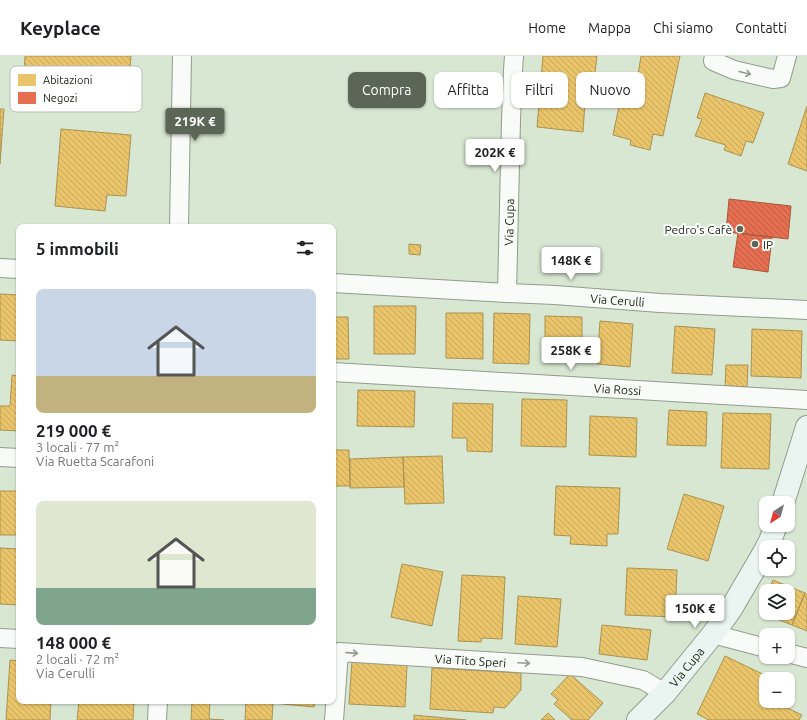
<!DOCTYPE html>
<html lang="it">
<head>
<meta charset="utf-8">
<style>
  body { margin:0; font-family:Ubuntu,sans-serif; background:#f6f6f6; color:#202124; height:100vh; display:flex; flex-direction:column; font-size:15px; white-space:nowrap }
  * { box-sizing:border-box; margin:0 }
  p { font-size:13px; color:#757577 }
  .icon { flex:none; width:22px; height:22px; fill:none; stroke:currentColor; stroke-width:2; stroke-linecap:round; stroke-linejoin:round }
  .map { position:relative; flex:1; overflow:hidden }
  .sheet { position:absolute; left:16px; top:168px; width:320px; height:480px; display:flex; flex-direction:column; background:#fff; border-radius:8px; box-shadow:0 1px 3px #0004 }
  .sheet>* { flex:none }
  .banner { position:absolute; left:348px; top:16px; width:380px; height:36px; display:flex; gap:8px }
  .needle { width:26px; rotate:216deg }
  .controls { position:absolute; left:759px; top:440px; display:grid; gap:8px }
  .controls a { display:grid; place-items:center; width:36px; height:36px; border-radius:8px; background:#fff; box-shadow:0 1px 3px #0004; font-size:20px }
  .price { position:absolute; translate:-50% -34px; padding:0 9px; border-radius:4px; background:#fff; color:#222; font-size:13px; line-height:26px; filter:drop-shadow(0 1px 2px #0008) }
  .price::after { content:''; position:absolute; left:50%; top:24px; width:12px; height:9px; margin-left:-6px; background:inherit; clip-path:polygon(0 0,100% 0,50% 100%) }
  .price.on { background:#5b6656; color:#fff }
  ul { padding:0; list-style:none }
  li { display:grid; align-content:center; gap:8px; height:212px; padding:0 20px }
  li span { display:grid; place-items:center; height:124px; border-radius:8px; color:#555 }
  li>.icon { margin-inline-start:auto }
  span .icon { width:72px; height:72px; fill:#fffc; stroke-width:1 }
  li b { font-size:17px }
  h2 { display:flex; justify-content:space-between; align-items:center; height:48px; padding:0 20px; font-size:17px }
  .tag { padding:0 14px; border-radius:8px; background:#fff; box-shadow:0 1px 3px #0004; font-size:14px; line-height:36px }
  .tag.on { background:#5b6656; color:#fff }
  header { display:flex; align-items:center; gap:24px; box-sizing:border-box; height:56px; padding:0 20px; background:#fff; border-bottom:1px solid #e0e0e0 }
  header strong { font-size:19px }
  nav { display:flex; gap:22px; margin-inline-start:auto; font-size:14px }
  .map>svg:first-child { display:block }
  .homes { fill:url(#homes-back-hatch); stroke:#aa9350 }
  .shops { fill:url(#shops-back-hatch); stroke:#a9583e }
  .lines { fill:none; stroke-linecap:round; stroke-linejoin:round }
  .street-casing { stroke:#919c8d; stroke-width:20 }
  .secondary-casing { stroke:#919c8d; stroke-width:24 }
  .street { stroke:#f9fbf8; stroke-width:18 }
  .secondary { stroke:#eaf4f1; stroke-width:22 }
  .oneway { stroke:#939991 }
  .poi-dot { fill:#5b6656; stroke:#fff; stroke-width:1.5 }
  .labels { text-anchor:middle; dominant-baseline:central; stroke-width:4; stroke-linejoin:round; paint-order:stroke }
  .street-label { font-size:12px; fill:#172113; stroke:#fff }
  .poi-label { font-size:12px; fill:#172113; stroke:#fff; text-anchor:end }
  .key { fill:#fff; stroke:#b9bcb8; stroke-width:1 }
  .key-label { font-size:11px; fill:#172113 }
</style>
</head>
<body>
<header>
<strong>Keyplace</strong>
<nav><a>Home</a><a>Mappa</a><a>Chi siamo</a><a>Contatti</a></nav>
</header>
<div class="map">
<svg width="807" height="664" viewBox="0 0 807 664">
  <defs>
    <pattern id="homes-back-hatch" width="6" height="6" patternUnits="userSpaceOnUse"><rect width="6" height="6" fill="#e9c46a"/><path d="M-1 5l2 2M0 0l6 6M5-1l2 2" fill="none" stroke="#c7a85b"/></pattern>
    <pattern id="shops-back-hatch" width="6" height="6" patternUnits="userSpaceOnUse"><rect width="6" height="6" fill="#e76f51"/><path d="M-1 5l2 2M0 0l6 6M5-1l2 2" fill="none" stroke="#ba5b42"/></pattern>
  </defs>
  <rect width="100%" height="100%" fill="#d8e7d2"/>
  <path class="homes" d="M25 0H131L129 26 24 19Z
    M543 0H597L595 17 587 16 583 76 537 71Z
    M641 0H680L663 80 653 78 650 94 630 89 631 84 613 79 621 41 634 43Z
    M705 37 764 57 753 87 746 85 741 100 724 94 726 89 695 80 702 63 697 62Z
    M807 50V115L788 108Z
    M0 53H4L0 108Z
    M61 73 131 79 126 140 107 139 105 155 55 150Z
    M409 188 421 189 420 199 409 198Z
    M0 238 19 239V285L0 284Z
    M374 250H416L415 298H374Z
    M446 257H483V303L446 302Z
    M494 257 530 258 529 308 493 307Z
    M545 260 582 261V304L545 303Z
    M333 261H348L349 303H333Z
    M600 265 633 268 630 311 597 308Z
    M675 270 715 273 712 319 672 317Z
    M752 273 802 275 801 322 751 320Z
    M726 309H748L747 331 725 330Z
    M12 319 19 320V375L0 374V350H10Z
    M358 334 415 335 414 371 357 370Z
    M522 343 567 344 566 391 521 390Z
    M453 347 493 348 492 396 467 395V382H452Z
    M669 354 707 356 706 390 667 389Z
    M723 357 771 358 769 413 721 412Z
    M590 360 637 362 636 401 589 399Z
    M333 394H349L350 430H333Z
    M442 400 444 447 405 448 403 401Z
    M403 401 404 431 350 432V403Z
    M556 430 620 432 618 478H607V490L570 488 571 480 554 479Z
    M0 435H19V479H0Z
    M684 438 724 450 708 505 667 493Z
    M0 492 19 493V549L0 548Z
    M402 508 443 516 432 570 391 561Z
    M627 512 677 514 675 561 625 559Z
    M462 519 505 521 502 583 482 582 481 586 458 585Z
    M773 524 805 537 792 569 759 556 766 539V557H788V535H768Z
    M805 537 807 538V575L792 569Z
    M518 540 561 543 557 591 515 588Z
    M602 569 651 574 647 604 599 598Z
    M725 600 773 623H766V645H778L777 647 802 659 799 664H709L697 658Z
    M10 604 19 605V645H51L50 664H6Z
    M352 605 407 609 405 651 349 648Z
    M432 612 521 617V634L505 652 494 651 493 657 430 653Z
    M570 618 603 647 588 664H572L554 648 558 644 551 638Z
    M79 645H134L133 664H77Z
    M192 645 210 646 209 663 224 664H191Z
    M246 645H315L314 651 273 647 272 664H245Z
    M548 657 555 664H541Z
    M414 659 466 664H414Z"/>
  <path class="shops" d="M729 143 791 150 788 183 726 176Z
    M738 177 772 181 768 216 733 211Z"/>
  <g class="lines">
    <g class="street-casing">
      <g id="street">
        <path d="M714 0 713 5 734 14 773 23 781 22 787 0"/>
        <path d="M179 171 182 0"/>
        <path d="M0 212 19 213"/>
        <path id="s1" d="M333 227 507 237 555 239 660 247 807 254"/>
        <path id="s2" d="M507 237 511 64 513 14 514 0"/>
        <path id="s3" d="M333 316 807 344"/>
        <path d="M0 401 19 402"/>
        <path d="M713 578 766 592"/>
        <path d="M0 582 19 583"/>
        <path d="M788 597 807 602"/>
        <path d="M157 664 158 645"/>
        <path id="s4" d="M334 664 339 596 582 611 643 624 665 637"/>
      </g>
    </g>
    <g class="secondary-casing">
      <g id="secondary">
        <path d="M783 447 807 371"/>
        <path d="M767 491 770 485 776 469"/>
        <path id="s5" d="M638 664 665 637 713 578 731 553 766 493"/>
      </g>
    </g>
    <use href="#street" class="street"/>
    <use href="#secondary" class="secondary"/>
  </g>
  <defs><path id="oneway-shaft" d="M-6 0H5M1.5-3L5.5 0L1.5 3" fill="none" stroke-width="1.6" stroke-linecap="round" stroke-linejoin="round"/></defs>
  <g class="oneway">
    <use href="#oneway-shaft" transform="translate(745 17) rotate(14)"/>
    <use href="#oneway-shaft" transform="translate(352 597) rotate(4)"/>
    <use href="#oneway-shaft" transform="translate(524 607) rotate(3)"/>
  </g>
  <g class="poi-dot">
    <circle cx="740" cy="173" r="4"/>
    <circle cx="755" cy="188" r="4"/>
  </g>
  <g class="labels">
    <g class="street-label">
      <text stroke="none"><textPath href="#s2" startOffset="71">Via Cupa</textPath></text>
      <text stroke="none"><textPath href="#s1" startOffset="285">Via Cerulli</textPath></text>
      <text stroke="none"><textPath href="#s3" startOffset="285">Via Rossi</textPath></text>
      <text stroke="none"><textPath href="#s4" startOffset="200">Via Tito Speri</textPath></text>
      <text stroke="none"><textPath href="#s5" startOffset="72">Via Cupa</textPath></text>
    </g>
    <g class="poi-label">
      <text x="732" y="173">Pedro's Cafè</text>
      <text x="763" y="188" text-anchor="start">IP</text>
    </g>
  </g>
  <rect x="10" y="10" width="132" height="46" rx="6" class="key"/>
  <rect x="18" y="18" width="18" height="12" fill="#e9c46a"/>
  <rect x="18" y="36" width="18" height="12" fill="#e76f51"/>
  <g class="key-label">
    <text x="43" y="28">Abitazioni</text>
    <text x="43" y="46">Negozi</text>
  </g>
</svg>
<div class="controls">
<a><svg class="needle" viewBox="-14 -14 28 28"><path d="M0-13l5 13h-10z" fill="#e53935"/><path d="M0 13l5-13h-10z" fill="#757577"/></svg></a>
<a><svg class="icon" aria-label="locate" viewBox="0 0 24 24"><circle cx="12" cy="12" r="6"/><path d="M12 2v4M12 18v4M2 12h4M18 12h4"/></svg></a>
<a><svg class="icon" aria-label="layers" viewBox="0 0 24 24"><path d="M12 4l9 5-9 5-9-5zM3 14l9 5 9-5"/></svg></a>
<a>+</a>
<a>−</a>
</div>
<b class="price on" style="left:195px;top:86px">219K €</b>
<b class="price" style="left:495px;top:117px">202K €</b>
<b class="price" style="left:571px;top:225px">148K €</b>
<b class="price" style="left:571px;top:315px">258K €</b>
<b class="price" style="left:695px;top:573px">150K €</b>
<div class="banner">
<a class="tag on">Compra</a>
<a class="tag">Affitta</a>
<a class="tag">Filtri</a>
<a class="tag">Nuovo</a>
</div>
<section class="sheet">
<h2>5 immobili<svg class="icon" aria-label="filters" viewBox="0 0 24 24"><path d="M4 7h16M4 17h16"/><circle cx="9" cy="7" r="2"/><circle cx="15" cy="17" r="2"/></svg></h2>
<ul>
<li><span style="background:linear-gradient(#c9d6e8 70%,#c2b280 0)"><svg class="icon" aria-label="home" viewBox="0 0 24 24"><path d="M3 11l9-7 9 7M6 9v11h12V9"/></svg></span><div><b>219 000 €</b><p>3 locali · 77 m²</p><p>Via Ruetta Scarafoni</p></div></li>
<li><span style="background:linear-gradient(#dfe7d0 70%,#7fa58c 0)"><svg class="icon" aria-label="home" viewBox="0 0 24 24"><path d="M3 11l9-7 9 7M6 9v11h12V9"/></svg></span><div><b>148 000 €</b><p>2 locali · 72 m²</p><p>Via Cerulli</p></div></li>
</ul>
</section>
</div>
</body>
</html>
